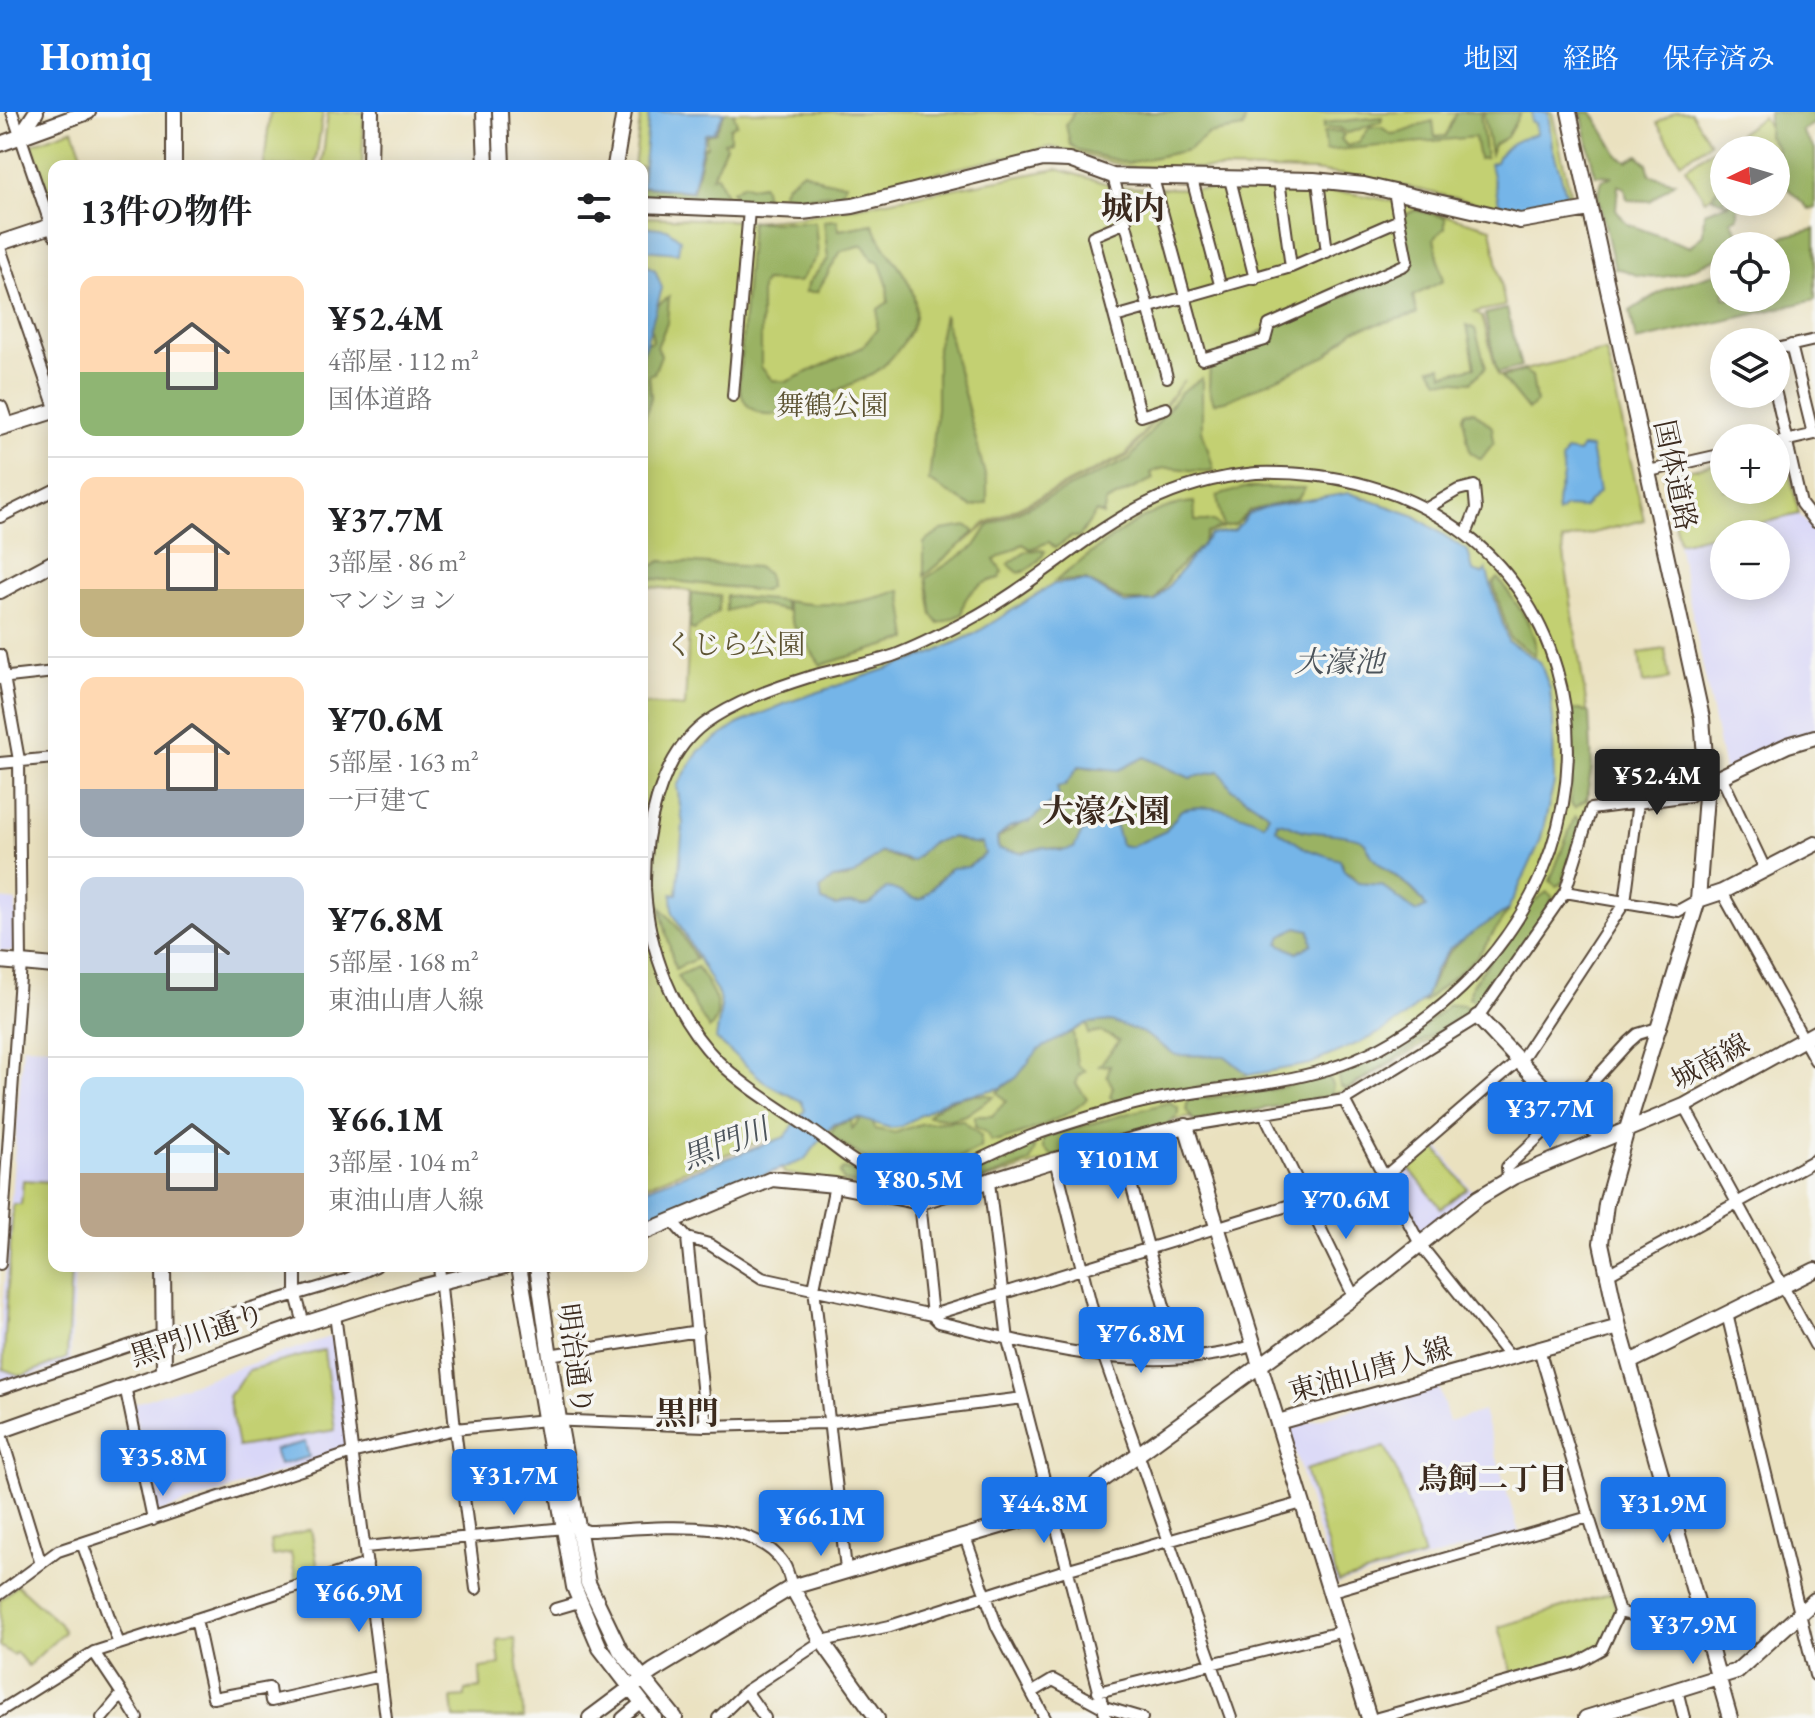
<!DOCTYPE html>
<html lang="ja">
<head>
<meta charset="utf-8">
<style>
  body { margin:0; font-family:"EB Garamond","Noto Serif JP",serif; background:#f6f6f6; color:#202124; height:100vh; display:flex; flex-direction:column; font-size:30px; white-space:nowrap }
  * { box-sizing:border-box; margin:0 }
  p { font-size:26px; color:#757577 }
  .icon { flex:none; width:44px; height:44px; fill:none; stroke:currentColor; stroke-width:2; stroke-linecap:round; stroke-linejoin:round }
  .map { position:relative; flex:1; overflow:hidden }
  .details { position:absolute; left:48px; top:48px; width:600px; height:1112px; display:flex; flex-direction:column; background:#fff; border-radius:16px; box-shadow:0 4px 20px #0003 }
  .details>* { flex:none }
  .needle { width:52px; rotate:265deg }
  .buttons { position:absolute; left:1710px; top:24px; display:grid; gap:16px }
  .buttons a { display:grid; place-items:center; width:80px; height:80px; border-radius:50%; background:#fff; box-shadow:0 4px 20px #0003; font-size:40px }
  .price { position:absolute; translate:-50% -68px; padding:0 18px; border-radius:8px; background:#1a73e8; color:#fff; font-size:26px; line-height:52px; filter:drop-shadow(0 2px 4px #0008) }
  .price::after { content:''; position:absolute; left:50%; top:48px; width:24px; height:18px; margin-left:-12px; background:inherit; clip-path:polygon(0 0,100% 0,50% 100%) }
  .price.selected { background:#222; color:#fff }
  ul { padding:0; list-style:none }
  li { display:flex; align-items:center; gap:24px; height:200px; padding:0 32px }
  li+li { border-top:2px solid #e0e0e0 }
  li span { display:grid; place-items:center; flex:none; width:224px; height:160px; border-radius:16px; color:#555 }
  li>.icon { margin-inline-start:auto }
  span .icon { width:96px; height:96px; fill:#fffc; stroke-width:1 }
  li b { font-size:34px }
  h2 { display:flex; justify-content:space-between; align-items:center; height:96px; padding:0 32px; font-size:34px }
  header { display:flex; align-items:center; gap:48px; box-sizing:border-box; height:112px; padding:0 40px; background:#1a73e8; color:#fff }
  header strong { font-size:38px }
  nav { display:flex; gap:44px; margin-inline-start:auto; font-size:28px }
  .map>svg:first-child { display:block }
  .built { fill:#d9d7f8; fill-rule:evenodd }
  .green { fill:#c3d072; stroke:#7f7d48; stroke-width:2; fill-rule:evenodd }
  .forest { fill:#9ab264; stroke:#6a6e41; stroke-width:2 }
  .water { fill:#74b5e8; stroke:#587083; stroke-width:2; fill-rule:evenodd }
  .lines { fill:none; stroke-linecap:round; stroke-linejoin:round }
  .street-casing { stroke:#554536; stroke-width:14 }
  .secondary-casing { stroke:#554536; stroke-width:18 }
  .street { stroke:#fff; stroke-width:10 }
  .secondary { stroke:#fff; stroke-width:14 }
  .labels { text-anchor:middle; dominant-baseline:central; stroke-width:7; stroke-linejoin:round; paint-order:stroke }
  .park-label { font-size:28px; fill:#5d5433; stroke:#f6f6f2 }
  .street-label { font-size:28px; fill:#3b2a1e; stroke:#f6f6f2 }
  .water-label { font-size:30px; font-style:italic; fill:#4c545b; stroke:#f6f6f2 }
  .neighbourhood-label { font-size:30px; font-weight:bold; fill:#3b2a1e; stroke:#f6f6f2 }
  .quarter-label { font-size:32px; font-weight:bold; fill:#3b2a1e; stroke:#f6f6f2 }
</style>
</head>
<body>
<header>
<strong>Homiq</strong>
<nav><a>地図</a><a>経路</a><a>保存済み</a></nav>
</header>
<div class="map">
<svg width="1815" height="1606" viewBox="0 0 1815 1606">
  <rect width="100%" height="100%" fill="#f6f6f2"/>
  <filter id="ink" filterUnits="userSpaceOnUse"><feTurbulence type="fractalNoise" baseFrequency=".0125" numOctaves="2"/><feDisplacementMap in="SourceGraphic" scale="16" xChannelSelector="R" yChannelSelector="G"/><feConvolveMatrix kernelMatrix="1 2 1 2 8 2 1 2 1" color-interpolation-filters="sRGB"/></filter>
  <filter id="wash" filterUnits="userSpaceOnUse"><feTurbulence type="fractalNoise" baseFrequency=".006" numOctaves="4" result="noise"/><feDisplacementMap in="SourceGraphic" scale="32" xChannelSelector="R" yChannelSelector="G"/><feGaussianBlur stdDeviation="1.8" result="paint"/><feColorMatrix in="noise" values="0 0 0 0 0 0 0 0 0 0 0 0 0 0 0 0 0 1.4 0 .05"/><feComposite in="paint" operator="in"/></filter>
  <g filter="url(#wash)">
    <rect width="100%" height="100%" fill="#eae1bf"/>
    <path class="built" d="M1784 337 1799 402 1815 420V619L1724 658 1664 363 1724 350V378H1776V339ZM1724 422H1776V474H1724Z
      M0 769V787L16 789V840L0 839Z
      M23 934 54 935V1154H75L70 1251 0 1274V1227Z
      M1433 1028 1472 1079 1418 1122 1390 1067Z
      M335 1223 350 1337 155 1402 133 1292Z
      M1438 1273 1449 1310 1483 1299 1519 1421 1334 1473 1288 1316Z"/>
    <path class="green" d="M270 0H323L315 54H264Z
      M328 0H364L362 54H322Z
      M641 0H1552L1571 85 1565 92 1515 100 1374 67 1314 59 1128 55 1051 35 836 84 800 88 651 86 642 84V54H634Z
      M1675 0H1691L1710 31 1681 50 1657 11Z
      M1763 5 1784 39 1776 44V38H1742L1734 25Z
      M73 17 86 54H54V97L32 32Z
      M1715 36 1724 50V77L1705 88 1685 56Z
      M1057 57 1119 75 1349 81 1398 90 1491 116 1505 194 1475 200 1482 204 1498 264 1606 239 1644 408 1562 429 1587 597 1588 692 1562 777 1478 899 1346 979 1176 1008 941 1082H895L784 1061 768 1026 642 1075V592L685 595 691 479 642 474V105L750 109 801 105ZM1184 268 1128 344 987 412 964 431 986 411 1126 343Z
      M1784 337 1799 402 1679 431 1664 363 1724 350V378H1776V339Z
      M1665 537 1669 567 1643 571 1639 541Z
      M1433 1033 1467 1076 1441 1096 1407 1054Z
      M23 1068 54 1070V1154H71L67 1246 21 1264 3 1257 13 1092H21Z
      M324 1238 335 1318 238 1335 228 1284 249 1258Z
      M1385 1335 1399 1364 1424 1445 1338 1470 1305 1358Z
      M311 1417 319 1463 296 1470 291 1441 272 1444 270 1429Z
      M17 1473 60 1512 64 1520 28 1554 16 1540 13 1543 0 1534V1488Z
      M1611 1481 1617 1500 1601 1535 1582 1546 1514 1566 1499 1515Z
      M515 1526 524 1606H454L452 1586 465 1585V1578L481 1576 480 1556 500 1553 497 1528Z"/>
    <path class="forest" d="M725 0H733L737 12 730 16V28L724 30 726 34 712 65 717 63 728 88 642 83V76L646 75 693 80 704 35 707 34 706 24 716 20Z
      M1074 0H1247L1243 16 1208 22 1188 38 1128 51 1079 39 1070 32 1066 13Z
      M1457 0H1480L1486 46 1479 47 1475 25 1326 39 1324 20 1339 19 1344 23 1341 27 1347 34 1358 31 1370 15H1381L1391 22C1413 20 1415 13 1433 9L1435 25 1446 24Z
      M1483 0H1521L1507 25 1494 33 1491 42Z
      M1581 0H1592L1618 43 1627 49 1638 43 1647 52 1650 63 1675 70 1650 89 1627 88 1625 76 1618 73 1616 97 1627 112 1690 135 1703 122 1704 100 1728 92 1712 85 1724 65V90H1738V105L1731 108 1745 133 1724 134V143C1698 154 1674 168 1645 165 1633 164 1627 156 1615 157L1598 84 1602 68 1613 64 1595 63Z
      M1769 0H1815V11L1802 19 1815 38V96L1809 97 1776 65 1778 37 1768 24Z
      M1382 5 1381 10C1367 12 1360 19 1347 21L1340 16H1324V11Z
      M803 59 824 69 846 71 841 81 791 86 782 81 786 73Z
      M743 72 751 75 763 73 766 86 737 88 732 79Z
      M1415 98 1445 105V116L1434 126 1443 169 1413 184 1417 202 1354 218 1326 244 1229 288 1214 291 1209 276 1210 249 1276 211 1406 159 1410 146 1403 104Z
      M837 108 839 118 873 112C884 145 920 166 915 205 912 222 894 245 881 256 871 265 855 270 843 276 812 293 746 328 739 271L751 110H815L818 143 799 170 764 169 761 176V255L772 268 786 270 863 235 877 217 878 197 888 190 887 171 879 150 872 147 863 133 841 139 817 180H805L809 170 828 147 824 109Z
      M1815 117V188L1636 229 1630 199 1633 197 1666 177 1724 159V186H1776V134H1770L1785 124Z
      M669 185 667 211 657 235 661 243 654 261 649 263 651 285 642 316V232L653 229 650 212 655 195Z
      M1507 197 1521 255 1497 261 1485 202Z
      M944 203 987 371V391L972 395 929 369 937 296V236Z
      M1467 213 1475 217 1486 255 1471 270 1439 268 1431 256 1441 254 1444 262 1475 255Z
      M1524 259 1532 264 1536 290 1528 298 1501 265Z
      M1202 266V318L1214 358C1192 364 1172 348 1151 361L1153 367 1106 390 1103 403 1096 400 1079 425H1071L1055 436 1049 430 1030 437 1023 432 994 448 1002 460 1000 466C981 470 962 481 962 502L939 512 932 503 926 466 975 434 988 414 1130 347 1181 280Z
      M1474 299 1492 315 1494 330 1481 347 1470 340 1463 305 1465 300Z
      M1244 376H1305L1298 387 1249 399 1235 413 1223 415 1217 384Z
      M1194 390 1195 409H1214L1221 416 1207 421 1202 433 1172 462 1155 489H1125L1086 468 1055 469C1095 440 1142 394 1194 390Z
      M968 414 975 420 924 464V431L942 418Z
      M1039 437 1045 439C1040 450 1030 457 1019 461L1008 452 1026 440Z
      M661 449 757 455 768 462 769 476 763 479 648 466 647 457Z
      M1498 466C1512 487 1539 516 1535 543L1510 526 1493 471Z
      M901 478 908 527 821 553 793 513 785 489C828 496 862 492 901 478Z
      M692 481 720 484 718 500 694 518 690 516Z
      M726 484 783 489 787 499 751 491 726 499Z
      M1580 597 1589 601 1592 655 1586 688 1575 696 1571 692V599Z
      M1144 645 1190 666 1219 659 1240 683 1269 702 1264 713C1241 701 1207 690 1181 698L1166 719 1131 735 1121 733 1116 715 1111 712 1090 716 1074 736 1067 739 1044 735 1022 741 998 737V726L1048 695 1057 675 1065 673C1082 644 1083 659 1107 657 1121 656 1132 651 1144 645Z
      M1575 704 1580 710 1562 771 1556 774 1550 769Z
      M1277 710C1288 710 1296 718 1307 719 1319 721 1352 721 1362 728 1369 733 1369 742 1375 748 1391 763 1416 776 1426 795L1416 800 1381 773 1357 771 1352 762 1344 759 1342 751 1306 737 1276 717Z
      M953 725 972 732 982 731 985 742 967 755 949 757 922 787C908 789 900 776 886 776 882 781 879 788 874 792 863 799 833 795 822 789L820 777 833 767 847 766 863 756 881 740 908 750 932 730Z
      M1547 780 1553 785 1547 798 1480 891 1469 886 1472 873 1533 790Z
      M660 794 678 816 696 847 675 857Z
      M1509 798 1477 845 1423 891C1446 834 1456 828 1509 798Z
      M1296 815 1310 818 1312 832 1297 841 1278 831 1281 825Z
      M697 855C708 873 729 898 709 917L677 864Z
      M1462 892 1470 898 1347 977 1340 974 1337 960 1397 937 1449 893Z
      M1111 909 1143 921 1176 943 1225 944 1249 963 1154 987 1135 982 1119 992 1110 985 1113 975 1107 964 1110 953 1099 954 1119 929 1102 920 1088 922 1087 911Z
      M1073 919 1077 953 1085 959 1079 963 1076 972 1087 986C1074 1004 1022 1022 999 1029H991L986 1020 975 1015V1004H992L1006 989 997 980 1017 965 1037 938Z
      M1327 964 1333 974 1331 984 1195 1010 1186 998 1188 988 1266 979Z
      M994 984 966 1003 951 1007 928 1004C944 986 971 980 994 984Z
      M1170 990 1178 996V1003L1167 1013 1052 1044 1043 1036V1028L1050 1023Z
      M873 1001 874 1017 895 1021 920 1012 962 1008 981 1024 980 1036 938 1056 904 1061 885 1059 830 1024 835 1014 851 1008 852 1017 864 1002Z
      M1027 1032 1035 1036 1030 1050 926 1088 927 1074Z
      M843 1057 914 1073 917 1078 914 1084 844 1069 840 1061Z"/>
    <path class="water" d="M649 0H724L714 20 705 22 692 79 642 74Z
      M1532 0H1548L1552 34 1567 84 1562 89C1543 92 1515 104 1499 91L1490 52 1496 50C1501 33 1521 26 1537 22L1535 11 1531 10Z
      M642 114 667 117 680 127 678 141 642 138Z
      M642 151 655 158 662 176 642 245Z
      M1582 335 1591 336 1599 380 1583 396 1565 395 1558 401C1553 382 1569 367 1561 348L1566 339 1578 341Z
      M1349 381 1413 403 1468 439 1473 459 1482 462 1486 457 1508 529 1540 550 1550 577 1553 609 1554 671 1540 730 1516 782 1507 798 1450 836 1435 858 1425 886 1405 905 1372 925 1310 952 1249 963 1225 944 1176 943 1143 921 1111 909 1087 911 1038 938 1017 965 1001 976 948 987 900 1015 890 1016 858 1006 834 1012 804 1048 642 1109V1078L785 1025 805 998 801 989 767 972 716 927 721 894 718 882 673 801 672 782H677L683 712 677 674 699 639 738 612 789 590 931 542 974 522 1054 472 1087 469 1125 492 1156 489 1210 423 1235 418 1248 402 1266 395ZM1144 645 1190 666 1219 659 1233 678 1269 702 1264 712C1241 701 1207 690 1181 698L1166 719 1131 735 1121 733 1116 715 1111 712 1082 720 1074 736 1062 739 1044 735 1022 741 998 737 997 726 1010 715 1030 709 1059 684 1057 675 1065 673 1079 654 1119 658ZM1277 710C1288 710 1296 718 1307 719 1319 721 1353 722 1362 728 1369 733 1369 742 1375 748 1391 762 1417 776 1426 795L1416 800 1381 773 1358 771 1344 759 1340 748 1306 737 1276 717ZM953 725 972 732 982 731 985 742 968 755 951 756 922 787C908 789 900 776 886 776 861 807 866 785 836 794L822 789 820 777 833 767 854 763 881 740 912 749 932 730ZM1297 815 1310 818 1312 832 1297 841 1278 831 1281 825Z
      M305 1330 309 1345 279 1353 274 1338Z"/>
  </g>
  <g filter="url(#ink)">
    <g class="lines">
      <g class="street-casing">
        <path id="street" d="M12 0 54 123
          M1113 64 1167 265
          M1153 66 1202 247 1265 228 1269 213 1404 153 1407 149 1399 108
          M1192 67 1221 176
          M1230 67 1255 167
          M1279 68 1291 155
          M1318 69 1327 140
          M1126 110 1093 124 1141 304 1166 296
          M0 136 54 293
          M1115 205 1291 155 1399 108 1394 79
          M1791 233 1813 322
          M1776 237 1815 228
          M1776 282 1801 392 1815 410
          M733 284 749 98
          M1776 331 1815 322
          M1649 359 1724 342
          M1256 361C1584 352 1672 714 1430 903 1324 987 1234 963 1116 997 1087 1006 1059 1014 1031 1024 980 1044 930 1082 874 1060 850 1050 831 1031 810 1017 778 994 747 977 718 949 674 904 648 838 645 776 644 722 658 647 704 612 734 590 774 576 809 565 837 556 867 553 895 543 919 534 942 522 965 510 1073 452 1123 373 1256 361Z
          M1429 395 1458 378 1474 374 1476 397 1467 420
          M0 405 54 378
          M0 543 19 648 21 851 0 1152
          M0 566 54 560
          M0 651 54 646
          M1722 666 1765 757
          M1565 780 1678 799 1698 788
          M1722 780 1815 948
          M1344 988 1421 1134 1510 1245
          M1684 994 1815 1233
          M1566 999 1604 1028
          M1264 1001 1354 1185
          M1186 1014 1344 988 1478 905 1565 780 1591 697 1690 684 1707 671
          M1120 1031 1178 1246
          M1055 1048 1104 1245 1231 1606
          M1508 1068 1507 1055 1566 999 1629 930 1638 922 1661 915
          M989 1070 1008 1228 1106 1606
          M835 1073 814 1176 846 1457
          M920 1090 932 1203
          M672 1109 687 1126 709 1132 762 1166 932 1203 939 1210C1040 1235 1149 1265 1252 1234
          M687 1126 706 1314
          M296 1154V1183L304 1212
          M439 1154 455 1317 476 1477
          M1606 1163 1815 1048
          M335 1202 386 1606
          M1727 1202 1815 1563
          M932 1203 1385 1064 1523 945 1625 790 1638 690
          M549 1243 698 1219
          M125 1274 153 1408
          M0 1277 173 1219 345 1168 376 1154
          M0 1319 40 1449
          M1589 1405 1619 1500
          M965 1425 997 1515 1045 1606
          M82 1431 119 1532
          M365 1435 576 1415 588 1419C642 1418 750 1400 784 1452 788 1458 790 1468 792 1475
          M1332 1479 1589 1405 1539 1237
          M0 1482 58 1439 355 1340 455 1317 546 1308 706 1314 826 1311 1023 1286
          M555 1497 579 1490
          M196 1507 213 1586 269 1576 271 1589 381 1564
          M94 1540 122 1582 102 1606
          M1677 1578 1684 1606
          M746 1579 765 1606
          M1033 1580 1053 1568 1101 1594 1142 1606
          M1098 1580 1344 1519
          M122 1582 137 1606
          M0 1599 94 1540 367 1452
          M622 1606 640 1591
          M718 1606 746 1579 822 1529 890 1514 1069 1457 1302 1391
          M1378 1606 1577 1551 1602 1537 1619 1500 1707 1522"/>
      </g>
      <g class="secondary-casing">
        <path id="secondary" d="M484 0 486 54
          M500 0 502 54
          M1569 0 1702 606 1707 671 1698 788 1627 1017 1606 1092 1601 1131 1619 1215 1730 1606
          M21 23 36 0
          M0 32 88 0
          M174 54V0
          M370 54 371 0
          M615 54 624 0
          M642 93 802 100 853 94 1043 47 1069 48 1113 64 1314 68 1364 73 1520 109 1589 97
          M0 131 54 113
          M0 296 6 314
          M0 316 54 299
          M0 479 54 450
          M1707 671 1788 633 1815 625
          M1698 788 1722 780 1815 732
          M0 849 54 854
          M1478 905 1566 999
          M642 1121 772 1067 835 1073 920 1090 1055 1048 1186 1014 1369 1606
          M163 1154 164 1260
          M519 1154 574 1475 600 1536 654 1606
          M537 1154 559 1308 588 1471 620 1538 675 1606
          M1630 1250 1815 1158
          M1278 1310 1619 1215
          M0 1319 304 1212 420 1175 505 1154
          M792 1475 822 1529 877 1606
          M590 1606 653 1559 792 1475 1052 1399 1074 1389 1354 1185 1478 1086 1513 1065 1684 994 1815 921
          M1586 1606 1737 1559 1815 1488"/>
      </g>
      <use href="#street" class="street"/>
      <use href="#secondary" class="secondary"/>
    </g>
  </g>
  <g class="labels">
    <g class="park-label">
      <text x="832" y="293">舞鶴公園</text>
      <text x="735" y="532">くじら公園</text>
    </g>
    <g class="street-label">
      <text transform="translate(1676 363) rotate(78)">国体道路</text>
      <text transform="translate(1710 949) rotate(-29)">城南線</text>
      <text transform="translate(197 1222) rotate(-19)">黒門川通り</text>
      <text transform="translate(576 1247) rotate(82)">明治通り</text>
      <text transform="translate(1370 1257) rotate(-16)">東油山唐人線</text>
    </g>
    <g class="water-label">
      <text x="1339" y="549">大濠池</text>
      <text transform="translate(725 1031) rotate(-21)">黒門川</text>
    </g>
    <g class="neighbourhood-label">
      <text x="1493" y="1366">鳥飼二丁目</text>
    </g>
    <g class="quarter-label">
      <text x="1133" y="96">城内</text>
      <text x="1106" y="699">大濠公園</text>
      <text x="687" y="1301">黒門</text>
    </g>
  </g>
</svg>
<div class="buttons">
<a><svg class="needle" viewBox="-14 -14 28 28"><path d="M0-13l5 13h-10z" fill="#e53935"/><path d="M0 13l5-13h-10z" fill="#757577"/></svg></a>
<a><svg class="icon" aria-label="locate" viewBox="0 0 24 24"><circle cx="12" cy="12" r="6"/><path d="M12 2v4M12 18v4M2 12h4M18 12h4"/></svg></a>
<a><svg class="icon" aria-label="layers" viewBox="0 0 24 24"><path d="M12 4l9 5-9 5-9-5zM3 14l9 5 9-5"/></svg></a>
<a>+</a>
<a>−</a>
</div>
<b class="price selected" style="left:1657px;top:705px">¥52.4M</b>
<b class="price" style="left:1550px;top:1038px">¥37.7M</b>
<b class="price" style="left:1118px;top:1089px">¥101M</b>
<b class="price" style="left:919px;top:1109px">¥80.5M</b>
<b class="price" style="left:1346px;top:1129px">¥70.6M</b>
<b class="price" style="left:1141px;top:1263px">¥76.8M</b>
<b class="price" style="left:163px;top:1386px">¥35.8M</b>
<b class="price" style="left:514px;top:1405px">¥31.7M</b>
<b class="price" style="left:1044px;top:1433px">¥44.8M</b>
<b class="price" style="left:1663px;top:1433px">¥31.9M</b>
<b class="price" style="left:821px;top:1446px">¥66.1M</b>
<b class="price" style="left:359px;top:1522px">¥66.9M</b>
<b class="price" style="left:1693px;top:1554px">¥37.9M</b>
<section class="details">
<h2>13件の物件<svg class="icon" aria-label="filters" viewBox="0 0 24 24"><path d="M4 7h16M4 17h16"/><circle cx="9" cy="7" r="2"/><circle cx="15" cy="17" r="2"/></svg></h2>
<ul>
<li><span style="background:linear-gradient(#ffd9b3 60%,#8fb573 0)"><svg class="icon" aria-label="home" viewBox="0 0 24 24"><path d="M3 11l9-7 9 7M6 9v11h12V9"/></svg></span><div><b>¥52.4M</b><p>4部屋 · 112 m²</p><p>国体道路</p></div></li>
<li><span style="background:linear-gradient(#ffd9b3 70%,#c2b280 0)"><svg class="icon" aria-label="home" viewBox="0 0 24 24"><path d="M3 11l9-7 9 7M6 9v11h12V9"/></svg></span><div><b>¥37.7M</b><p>3部屋 · 86 m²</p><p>マンション</p></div></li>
<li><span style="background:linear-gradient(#ffd9b3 70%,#9aa5b1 0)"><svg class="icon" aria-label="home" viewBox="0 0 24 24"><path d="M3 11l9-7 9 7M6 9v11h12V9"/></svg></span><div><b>¥70.6M</b><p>5部屋 · 163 m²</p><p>一戸建て</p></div></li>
<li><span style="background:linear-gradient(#c9d6e8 60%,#7fa58c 0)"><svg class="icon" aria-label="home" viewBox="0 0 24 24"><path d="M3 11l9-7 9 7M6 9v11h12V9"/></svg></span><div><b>¥76.8M</b><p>5部屋 · 168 m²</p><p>東油山唐人線</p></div></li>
<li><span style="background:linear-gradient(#bfe0f5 60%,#b9a48a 0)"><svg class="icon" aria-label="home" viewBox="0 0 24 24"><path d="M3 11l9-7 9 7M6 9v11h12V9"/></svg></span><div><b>¥66.1M</b><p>3部屋 · 104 m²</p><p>東油山唐人線</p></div></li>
</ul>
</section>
</div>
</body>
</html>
